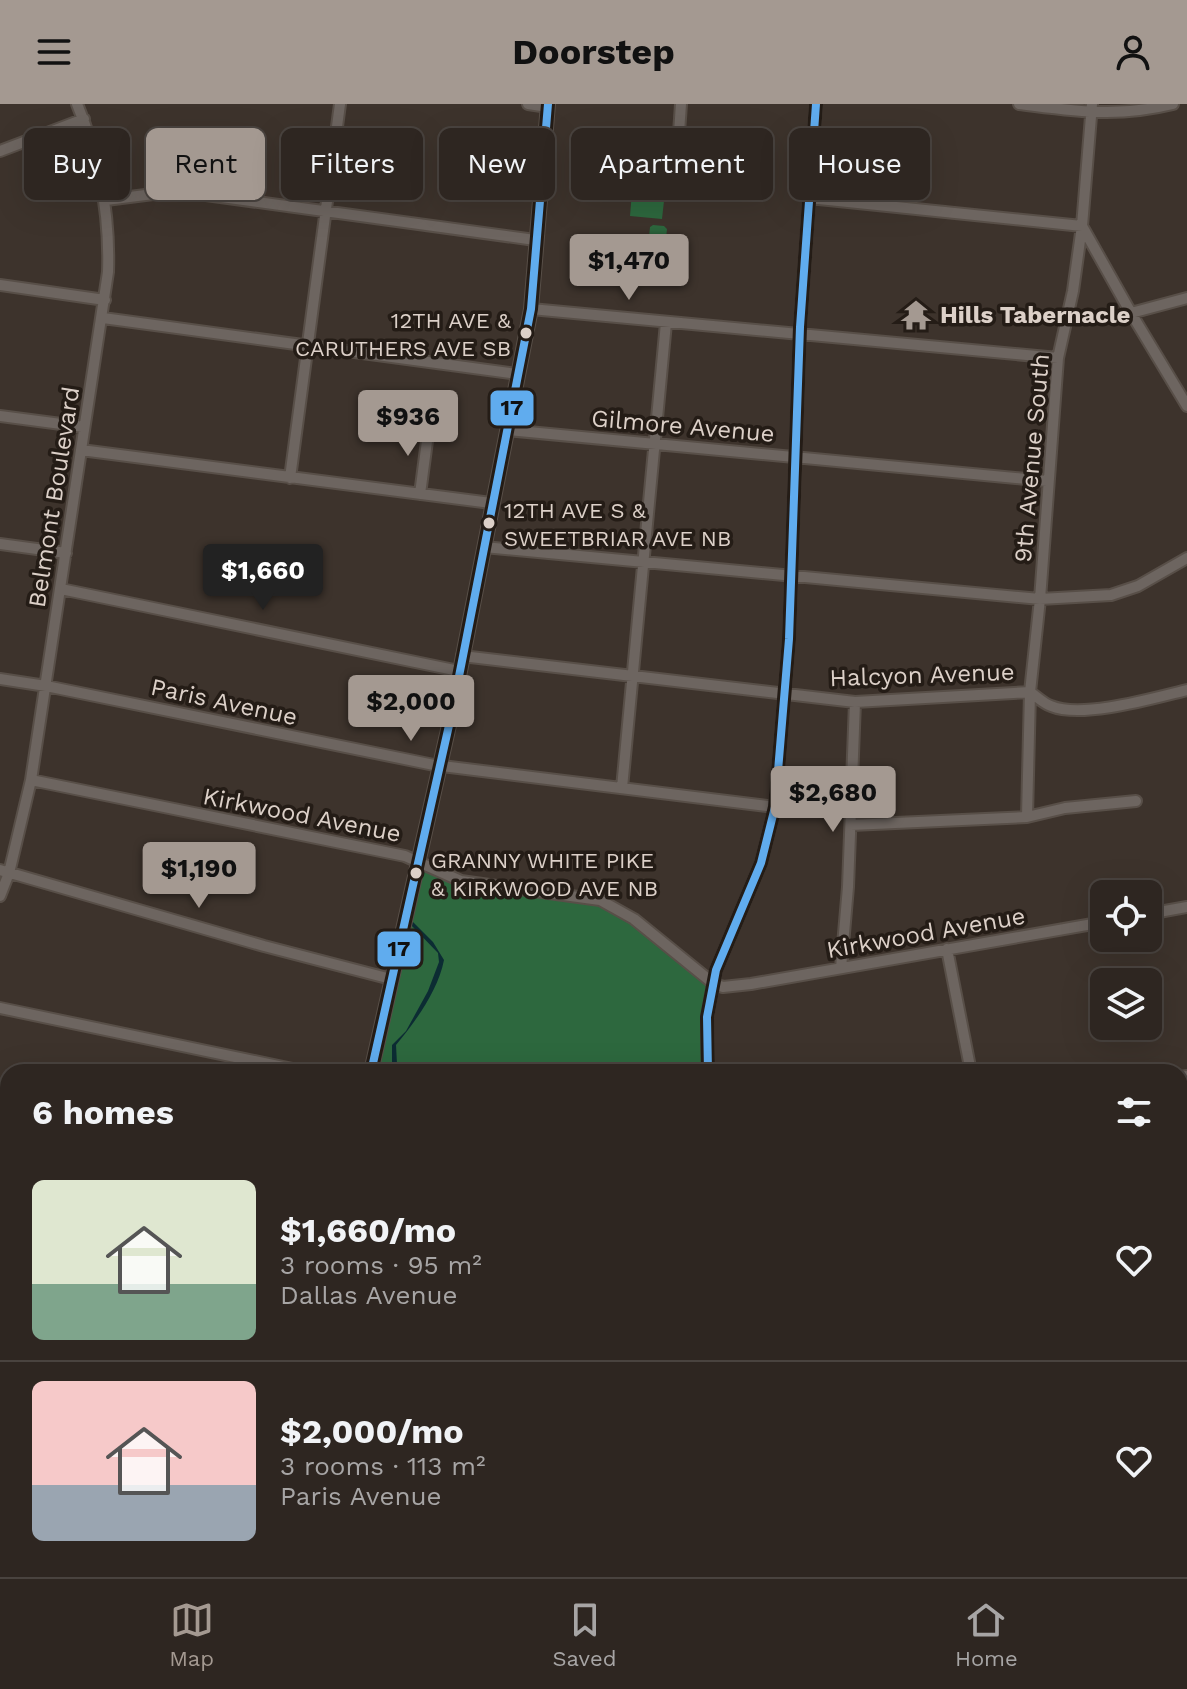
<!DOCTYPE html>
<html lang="en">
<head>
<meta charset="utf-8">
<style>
  body { margin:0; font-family:"Work Sans",sans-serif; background:#3a322e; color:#f1f3f6; height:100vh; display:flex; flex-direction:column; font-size:30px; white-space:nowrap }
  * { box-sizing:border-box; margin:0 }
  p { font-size:26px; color:#a7a5a5 }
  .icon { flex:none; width:44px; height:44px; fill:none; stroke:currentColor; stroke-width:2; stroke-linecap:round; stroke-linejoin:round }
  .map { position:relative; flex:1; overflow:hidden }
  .side { position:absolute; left:0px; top:960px; width:1188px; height:514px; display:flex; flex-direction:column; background:#2e2621; border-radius:24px 24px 0 0; box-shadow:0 8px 32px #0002,0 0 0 2px #49433f }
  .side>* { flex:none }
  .top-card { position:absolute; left:24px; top:24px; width:1140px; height:72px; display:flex; gap:16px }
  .buttons { position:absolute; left:1090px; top:776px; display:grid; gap:16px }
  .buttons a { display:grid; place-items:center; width:72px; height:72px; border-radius:12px; background:#2e2621; box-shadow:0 8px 32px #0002,0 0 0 2px #49433f; font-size:40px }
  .price { position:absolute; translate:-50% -68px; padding:0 18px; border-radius:8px; background:#a49991; color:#111; font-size:26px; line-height:52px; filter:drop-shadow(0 2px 4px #0008) }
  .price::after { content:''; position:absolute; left:50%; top:48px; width:24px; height:18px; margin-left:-12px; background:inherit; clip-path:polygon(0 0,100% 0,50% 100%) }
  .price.active { background:#222; color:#fff }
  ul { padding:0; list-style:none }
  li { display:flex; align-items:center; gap:24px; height:200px; padding:0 32px }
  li+li { border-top:2px solid #49433f }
  li span { display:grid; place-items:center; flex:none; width:224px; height:160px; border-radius:12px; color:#555 }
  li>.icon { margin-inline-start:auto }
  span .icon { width:96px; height:96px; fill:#fffc; stroke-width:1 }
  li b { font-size:34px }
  h2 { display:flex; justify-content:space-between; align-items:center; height:96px; padding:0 32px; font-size:34px }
  .pill { padding:0 28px; border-radius:12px; background:#2e2621; box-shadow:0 8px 32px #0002,0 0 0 2px #49433f; font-size:28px; line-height:72px }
  .pill.active { background:#a49991; color:#111 }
  header { display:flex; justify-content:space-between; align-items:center; height:104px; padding:0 32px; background:#a49991; color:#111; font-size:36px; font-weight:700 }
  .tab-bar { display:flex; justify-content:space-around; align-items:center; height:112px; border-top:2px solid #49433f; background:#2e2621; font-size:22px; color:#a7a5a5 }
  .tab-bar a { display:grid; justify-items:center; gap:4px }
  .tab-bar .active { color:#a49991 }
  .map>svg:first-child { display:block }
  .green { fill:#2d683e }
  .water { fill:#0c2c33 }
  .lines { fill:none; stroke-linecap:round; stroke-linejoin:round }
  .minor-casing { stroke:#584f48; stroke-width:14 }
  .major-casing { stroke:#584f48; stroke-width:16 }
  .highway-casing { stroke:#584f48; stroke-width:18 }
  .minor { stroke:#6d6560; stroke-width:10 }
  .major { stroke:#70695e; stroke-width:12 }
  .highway { stroke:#736b5c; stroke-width:14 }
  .bus-1-casing { stroke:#241c16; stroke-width:14 }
  .bus-1 { stroke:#60acee; stroke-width:8 }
  .bus-dot { fill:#dcd0c8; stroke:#241c16; stroke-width:3 }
  .labels { text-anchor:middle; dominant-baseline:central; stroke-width:7; stroke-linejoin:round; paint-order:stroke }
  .bus-label { font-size:22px; fill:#dcd0c8; stroke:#241c16; text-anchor:start }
  .poi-label { font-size:24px; font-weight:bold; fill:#dcd0c8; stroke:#241c16; text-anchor:start }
  .street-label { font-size:24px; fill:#dcd0c8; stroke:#241c16 }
  .line-badge { stroke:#241c16; stroke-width:3 }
  .pale-badge-label { font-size:22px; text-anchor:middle; font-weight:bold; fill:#111 }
</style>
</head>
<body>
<header><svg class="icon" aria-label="menu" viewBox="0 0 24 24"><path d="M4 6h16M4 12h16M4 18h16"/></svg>Doorstep<svg class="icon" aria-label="person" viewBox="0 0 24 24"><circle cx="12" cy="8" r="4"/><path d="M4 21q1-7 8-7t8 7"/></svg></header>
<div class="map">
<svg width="1187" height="1473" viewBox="0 0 1187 1473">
  <rect width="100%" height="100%" fill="#3d332c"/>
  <path class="green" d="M684 42 755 48 752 85 681 77Z
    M633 75 666 79 662 115 630 112Z
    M653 121 664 122 667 125 665 144 662 147 652 146 648 143 650 123Z
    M422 767 453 779 603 801 630 817 709 882 704 968H376L397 865 411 821Z
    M202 1466H270V1473H202Z"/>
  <path class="water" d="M412 817 433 838 444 856C438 887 415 918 396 941L397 960 407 968H402L392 958V941L406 927 428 887 439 858 438 849 411 821Z"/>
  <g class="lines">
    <g class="minor-casing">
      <path id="minor" d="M528 0 548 3
        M1019 0C1076 7 1116 14 1173 0
        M0 47 84 15
        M676 72 681 0
        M809 94 1082 122 1131 209 1187 302
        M106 96 177 87 535 136
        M0 181 105 196
        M531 205 1058 254
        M1131 209 1187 194
        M103 214 517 270
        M0 312 84 323
        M507 326 1047 377
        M81 346 491 399
        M290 374 340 0
        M420 390 429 322
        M0 440 66 449
        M484 443 1040 495 1111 491 1138 482 1187 454
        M61 485 459 567
        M462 552 855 598 1030 588C1036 592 1044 600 1051 602 1082 615 1154 594 1187 586
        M0 575 46 582 434 661 775 703
        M31 676 405 752 461 777 600 796 634 815 714 880 723 883 751 880 1104 818
        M622 684 666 219
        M1027 713 1030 588 1040 495 1058 254 1073 187 1082 122 1092 0
        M851 721 1027 713 1065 704 1136 697
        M0 766 264 842 391 875
        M0 792 9 769 31 676 108 168C110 109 100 55 77 0
        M1148 810 1187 803
        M947 845 971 968
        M841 864 848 783 855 598
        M0 904 307 968
        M708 968 707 913 716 866 761 759 775 703 789 535 800 223 816 0
        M1180 973 1187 972
        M0 1007 8 1009
        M1180 1134 1187 1133
        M0 1146H8
        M0 1384H8
        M1180 1384 1187 1385
        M770 1466V1473
        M942 1466 943 1473
        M1086 1466V1473"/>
    </g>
    <g class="major-casing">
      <path id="major" d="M371 968 452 608 531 205 548 0
        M273 1473 274 1466"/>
    </g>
    <g class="highway-casing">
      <path id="highway" d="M0 1278H8
        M1180 1291H1187
        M0 1307H8
        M1180 1322 1187 1323"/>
    </g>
    <use href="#minor" class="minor"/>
    <use href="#major" class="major"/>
    <use href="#highway" class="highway"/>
    <g class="bus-1-casing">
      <path id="bus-1" d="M371 968 452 608 531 205 548 0
        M708 968 707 913 716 866 761 759 775 703 789 535 800 223 816 0"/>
    </g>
    <use href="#bus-1" class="bus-1"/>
  </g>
  <defs>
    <g id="temple-bare" transform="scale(2.4)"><path d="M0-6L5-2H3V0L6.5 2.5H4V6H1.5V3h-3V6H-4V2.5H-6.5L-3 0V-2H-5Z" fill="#a49991" stroke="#241c16" stroke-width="2.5" paint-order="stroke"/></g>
  </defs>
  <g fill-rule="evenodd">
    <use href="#temple-bare" x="916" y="211"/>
  </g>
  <g class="bus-dot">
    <circle cx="526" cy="229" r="7"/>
    <circle cx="489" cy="419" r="7"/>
    <circle cx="416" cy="769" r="7"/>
  </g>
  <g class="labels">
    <g class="bus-label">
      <text x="511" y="216" text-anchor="end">12TH AVE &amp;<tspan x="511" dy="28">CARUTHERS AVE SB</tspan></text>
      <text x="504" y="406">12TH AVE S &amp;<tspan x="504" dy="28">SWEETBRIAR AVE NB</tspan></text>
      <text x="431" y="756">GRANNY WHITE PIKE<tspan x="431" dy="28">&amp; KIRKWOOD AVE NB</tspan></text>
    </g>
    <g class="poi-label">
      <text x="940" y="211">Hills Tabernacle</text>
    </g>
    <g class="street-label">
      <text transform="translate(683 322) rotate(5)">Gilmore Avenue</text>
      <text transform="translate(1032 354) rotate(-85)">9th Avenue South</text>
      <text transform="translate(54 393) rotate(-81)">Belmont Boulevard</text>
      <text transform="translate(922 571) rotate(-2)">Halcyon Avenue</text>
      <text transform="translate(224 598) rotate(12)">Paris Avenue</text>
      <text transform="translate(302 711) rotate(11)">Kirkwood Avenue</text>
      <text transform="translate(926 829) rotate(-10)">Kirkwood Avenue</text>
    </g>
  </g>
  <g class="line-badge">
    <rect x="489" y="285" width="46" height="38" rx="8" fill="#60acee"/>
    <rect x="376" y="826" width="46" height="38" rx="8" fill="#60acee"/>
  </g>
  <g class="pale-badge-label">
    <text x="512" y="311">17</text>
    <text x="399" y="852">17</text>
  </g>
</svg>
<div class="buttons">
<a><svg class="icon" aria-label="locate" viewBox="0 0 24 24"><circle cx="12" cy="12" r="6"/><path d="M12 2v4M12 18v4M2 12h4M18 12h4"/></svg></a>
<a><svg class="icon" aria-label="layers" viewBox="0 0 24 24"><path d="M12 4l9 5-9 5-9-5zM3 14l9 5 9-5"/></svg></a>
</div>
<b class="price" style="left:629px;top:198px">$1,470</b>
<b class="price" style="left:408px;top:354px">$936</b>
<b class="price active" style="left:263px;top:508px">$1,660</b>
<b class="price" style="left:411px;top:639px">$2,000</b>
<b class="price" style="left:833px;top:730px">$2,680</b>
<b class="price" style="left:199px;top:806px">$1,190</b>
<div class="top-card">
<a class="pill">Buy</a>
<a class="pill active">Rent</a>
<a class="pill">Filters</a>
<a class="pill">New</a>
<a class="pill">Apartment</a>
<a class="pill">House</a>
</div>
<section class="side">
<h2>6 homes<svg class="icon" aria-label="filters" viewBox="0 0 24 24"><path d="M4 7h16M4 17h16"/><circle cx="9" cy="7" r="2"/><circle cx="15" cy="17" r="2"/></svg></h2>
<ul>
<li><span style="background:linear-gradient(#dfe7d0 65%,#7fa58c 0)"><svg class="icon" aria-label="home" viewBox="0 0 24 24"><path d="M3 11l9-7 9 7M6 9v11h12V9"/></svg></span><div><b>$1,660/mo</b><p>3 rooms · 95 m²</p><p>Dallas Avenue</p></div><svg class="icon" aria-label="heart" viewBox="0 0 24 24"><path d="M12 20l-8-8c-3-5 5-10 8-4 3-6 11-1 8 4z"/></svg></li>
<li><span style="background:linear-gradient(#f6c9c9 65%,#9aa5b1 0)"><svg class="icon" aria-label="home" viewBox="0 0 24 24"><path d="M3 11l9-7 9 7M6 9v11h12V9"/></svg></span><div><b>$2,000/mo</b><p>3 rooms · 113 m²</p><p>Paris Avenue</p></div><svg class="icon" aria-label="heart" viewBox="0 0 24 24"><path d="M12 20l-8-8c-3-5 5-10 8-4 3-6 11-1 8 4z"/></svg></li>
</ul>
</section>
</div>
<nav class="tab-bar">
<a class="active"><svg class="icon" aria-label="map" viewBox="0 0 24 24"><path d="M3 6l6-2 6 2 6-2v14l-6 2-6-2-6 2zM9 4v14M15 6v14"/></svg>Map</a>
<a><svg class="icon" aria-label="saved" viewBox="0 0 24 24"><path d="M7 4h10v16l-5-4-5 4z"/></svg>Saved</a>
<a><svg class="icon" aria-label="home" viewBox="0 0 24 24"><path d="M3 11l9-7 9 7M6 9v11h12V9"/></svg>Home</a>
</nav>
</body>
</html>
